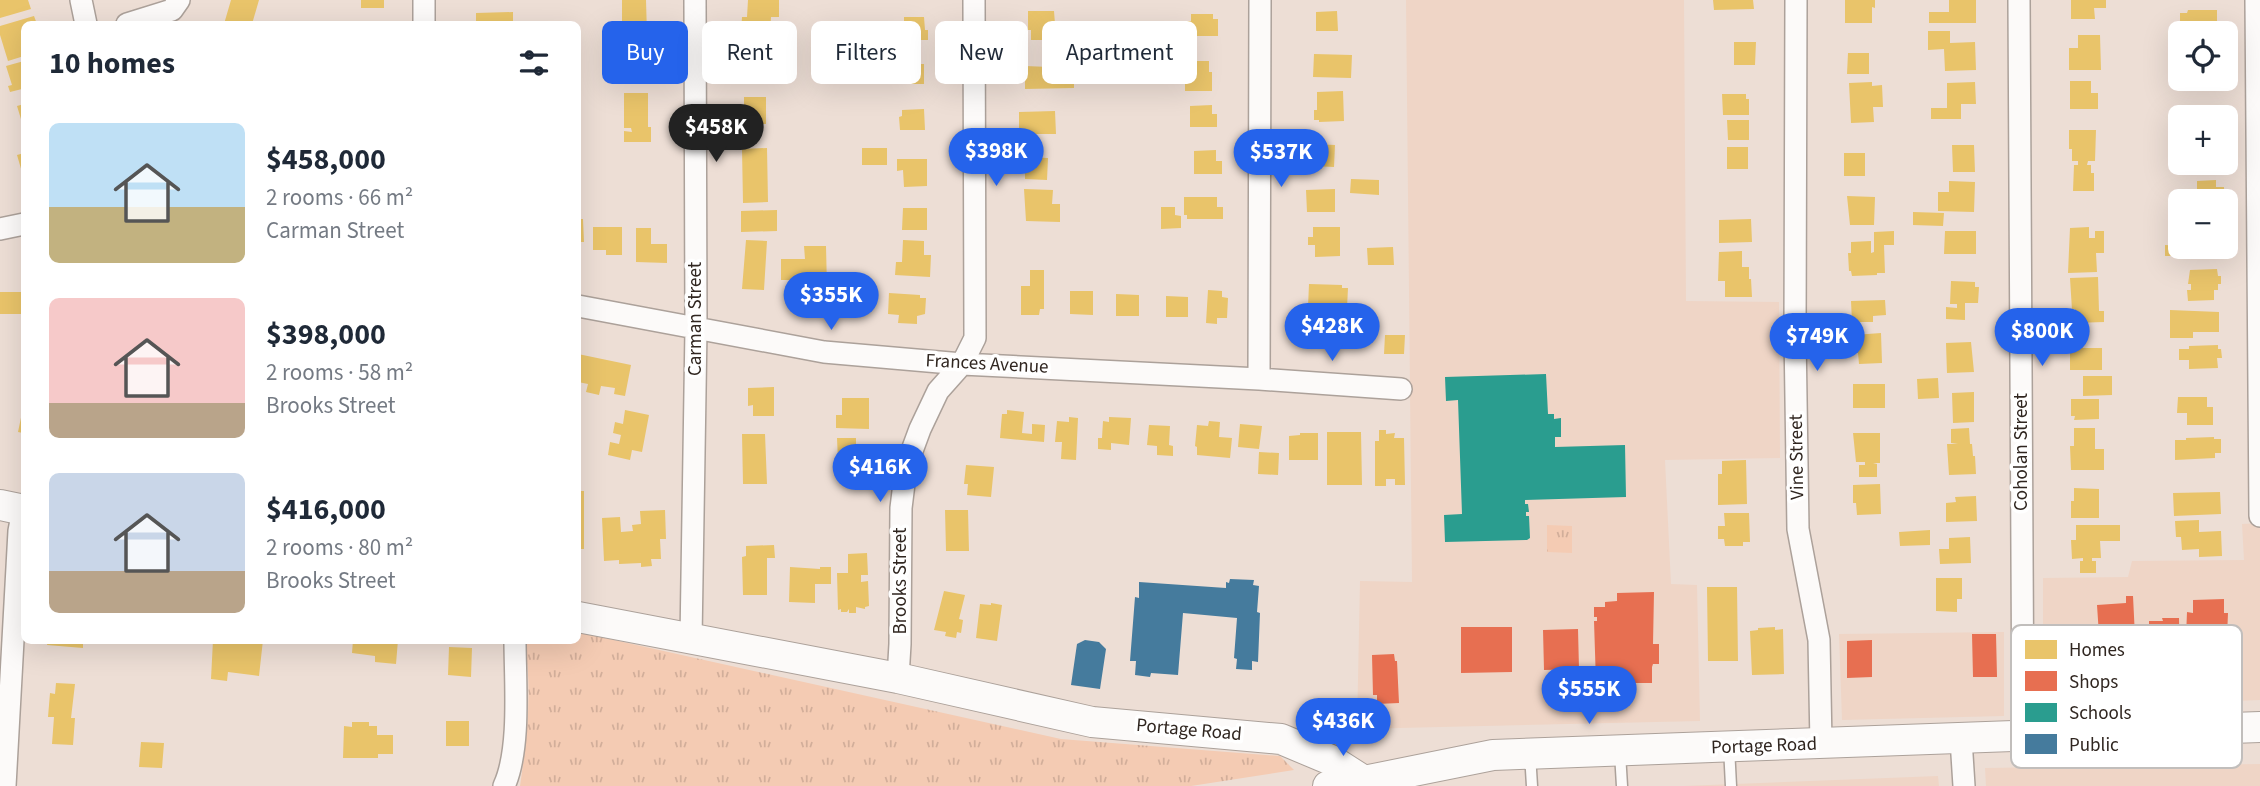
<!DOCTYPE html>
<html lang="en">
<head>
<meta charset="utf-8">
<style>
  body { margin:0; font-family:"Source Sans 3",sans-serif; background:#f2f2f3; color:#1f2937; height:100vh; display:flex; flex-direction:column; font-size:26px; white-space:nowrap }
  * { box-sizing:border-box; margin:0 }
  p { font-size:23px; color:#747a83 }
  .icon { flex:none; width:38px; height:38px; fill:none; stroke:currentColor; stroke-width:2; stroke-linecap:round; stroke-linejoin:round }
  .map { position:relative; flex:1; overflow:hidden }
  .drawer { position:absolute; left:21px; top:21px; width:560px; height:623px; display:flex; flex-direction:column; background:#fff; border-radius:10px; box-shadow:0 7px 28px #0002 }
  .drawer>* { flex:none }
  .banner { position:absolute; left:602px; top:21px; width:665px; height:63px; display:flex; gap:14px }
  .buttons { position:absolute; left:2168px; top:21px; display:grid; gap:14px }
  .buttons a { display:grid; place-items:center; width:70px; height:70px; border-radius:10px; background:#fff; box-shadow:0 7px 28px #0002; font-size:35px }
  .price { position:absolute; translate:-50% -60px; padding:0 16px; border-radius:24px; background:#2563eb; color:#fff; font-size:23px; line-height:46px; filter:drop-shadow(0 2px 4px #0008) }
  .price::after { content:''; position:absolute; left:50%; top:42px; width:21px; height:16px; margin-left:-10px; background:inherit; clip-path:polygon(0 0,100% 0,50% 100%) }
  .price.active { background:#222; color:#fff }
  ul { padding:0; list-style:none }
  li { display:flex; align-items:center; gap:21px; height:175px; padding:0 28px }
  li span { display:grid; place-items:center; flex:none; width:196px; height:140px; border-radius:10px; color:#555 }
  li>.icon { margin-inline-start:auto }
  span .icon { width:84px; height:84px; fill:#fffc; stroke-width:1 }
  li b { font-size:30px }
  h2 { display:flex; justify-content:space-between; align-items:center; height:84px; padding:0 28px; font-size:30px }
  .chip { padding:0 24px; border-radius:10px; background:#fff; box-shadow:0 7px 28px #0002; font-size:24px; line-height:63px }
  .chip.active { background:#2563eb; color:#fff }
  .map>svg:first-child { display:block }
  .built { fill:#efd5c6 }
  .grass { fill:url(#grass-tufts) }
  .homes { fill:#e9c46a }
  .shops { fill:#e76f51 }
  .schools { fill:#2a9d8f }
  .public { fill:#457b9d }
  .lines { fill:none; stroke-linecap:round; stroke-linejoin:round }
  .lane-casing { stroke:#aca19a; stroke-width:13 }
  .street-casing { stroke:#aca19a; stroke-width:24 }
  .secondary-casing { stroke:#aca19a; stroke-width:32 }
  .lane { stroke:#fcfaf9; stroke-width:10 }
  .street { stroke:#fcfaf9; stroke-width:21 }
  .secondary { stroke:#fcfaf9; stroke-width:30 }
  .labels { text-anchor:middle; dominant-baseline:central; stroke-width:7; stroke-linejoin:round; paint-order:stroke }
  .street-label { font-size:19px; fill:#302620; stroke:#fff }
  .key { fill:#fff; stroke:#c1bebc; stroke-width:2 }
  .key-label { font-size:19px; fill:#302620 }
</style>
</head>
<body>
<div class="map">
<svg width="2260" height="786" viewBox="0 0 2260 786">
  <defs>
    <pattern id="grass-tufts" width="24" height="20" patternUnits="userSpaceOnUse" patternTransform="scale(1.75)"><rect width="24" height="20" fill="#f4cbb3"/><path d="M3 7l-1-3M5 7V3M7 7l1-3M15 17l-1-3M17 17v-4M19 17l1-3" fill="none" stroke="#d2ae9a"/></pattern>
  </defs>
  <rect width="100%" height="100%" fill="#edded5"/>
  <path class="built" d="M1406 0H1684L1686 301 1779 302 1780 458 1665 460 1671 584 1697 585 1700 721 1357 729 1360 581 1412 582Z
    M2260 523V700L2043 709V578L2128 577 2132 561 2244 560 2242 524Z
    M2004 632V716L1842 720 1839 634Z
    M2260 764V786H1986L1985 768Z
    M1938 776 1939 786H1683Z"/>
  <path class="grass" d="M1547 525 1572 526V553L1547 552Z
    M578 632 1061 739 1280 756 1294 770 1191 786H520C527 738 533 688 524 641L578 640Z"/>
  <path class="homes" d="M0 0H28L31 9 0 18Z
    M231 0H259L252 24H224Z
    M361 0H384V8H361Z
    M622 0H646L647 34 622 35Z
    M748 0H779V17H771L770 34 741 33 742 17H747Z
    M1713 0H1753L1754 9 1714 10Z
    M1845 0H1875V8L1872 7V23H1845Z
    M1949 0H1976V23H1929V12H1949Z
    M2071 0H2106V8H2094L2095 19H2071Z
    M2188 10H2217V31L2193 33V31H2180V13H2187Z
    M1028 11H1054L1055 24 1062 25V38H1056L1055 40H1031V30H1028Z
    M1337 11 1338 31H1316V12Z
    M513 12V24H476V13Z
    M1191 14H1213V19H1218V36H1192V32H1187V21H1191Z
    M34 16 37 24H24V56L8 61 0 35V26Z
    M904 17H924L925 30H928V40H904V36H899L898 27 904 26Z
    M1928 31H1950V43L1975 42 1976 70 1945 71 1944 49 1928 50Z
    M2078 35H2100L2101 70H2069V48H2078Z
    M648 40 650 81 627 83 624 42Z
    M1734 42H1756L1755 65H1734Z
    M743 43H765V59H776V79L743 78Z
    M1848 53H1869V74H1847Z
    M1314 54 1352 55 1351 78 1313 77Z
    M24 61V94L22 89 10 92 8 86 12 85 6 66Z
    M1185 61H1209V72H1212V91H1185Z
    M902 64H924V84H902Z
    M1025 66 1074 68V88L1025 89Z
    M2070 81H2091V93H2098V109H2070Z
    M1872 82V86L1882 85 1883 107H1873L1874 122 1851 123 1849 83Z
    M1975 82 1976 104H1961V119H1931V108H1947V83Z
    M1343 91 1344 121 1319 122V120H1314V110H1317V92Z
    M624 93H648V127H651V142H624V131L632 132 631 128H624Z
    M1722 94H1746V99H1749V115H1723Z
    M744 97H766V124H744Z
    M24 104V129L17 106Z
    M1212 105V114H1217V127H1190V106Z
    M2178 106 2220 107 2219 117H2180V126H2178Z
    M924 109 925 130H900L899 117 902 116V110Z
    M1055 111 1056 134H1019V112Z
    M1727 120H1749V140H1728Z
    M2069 130H2096L2095 161H2088L2087 165H2091V173H2094V191H2073L2074 165H2078V161H2072V149H2069Z
    M1313 144 1335 145 1334 167 1312 166Z
    M1952 145H1974L1975 172H1953Z
    M1727 147H1748V169H1727Z
    M767 148 768 202 743 203 742 149Z
    M862 148H887V165H862Z
    M1216 150V161H1222V174H1194V151Z
    M24 153V179L17 155Z
    M1844 153H1865V176H1844Z
    M1025 157 1048 158 1047 180 1025 179Z
    M897 159H927V186L904 187 903 170 897 171Z
    M2182 163H2201V172L2182 173Z
    M1351 179 1379 180V195L1350 193Z
    M2216 180V187H2224V196H2217V201H2197V181Z
    M1949 181 1975 182 1974 212 1938 211V192H1949Z
    M1024 189 1053 190 1052 204H1060V222L1026 221Z
    M1335 189V212H1307L1306 190Z
    M1847 196 1875 197 1874 225H1850Z
    M1184 197H1217V207H1223V219H1187V215H1184Z
    M1161 207H1175V215L1181 216V228L1161 229Z
    M903 208H927V230H902Z
    M777 210V231L741 232V211Z
    M1913 212 1944 213 1943 226 1913 225Z
    M578 219H583L584 242H578Z
    M1751 219 1752 242 1719 243V220Z
    M593 227H622V255H606V250H593Z
    M1313 227H1340V256L1315 257V245H1308V237H1313Z
    M2089 227V238H2095V231H2104V253H2096L2097 272 2068 273 2070 228Z
    M636 228H651V244H667V263L636 262Z
    M1894 231V245H1884L1885 273H1877V275L1852 276 1851 271H1849L1848 253H1851V242L1871 241V253L1874 252V232Z
    M1945 231H1976V254H1944Z
    M746 240 767 241 764 290 742 289Z
    M903 240 924 241V255H931L930 277 895 275 896 262H902Z
    M2165 245 2203 247V256H2165Z
    M804 246H826L827 287H805V280H781V259H805Z
    M1393 247 1394 265H1368L1367 248Z
    M1742 251V267H1749V279H1751L1752 297H1725V281H1718L1719 252Z
    M2217 269 2218 276H2221V284H2218V290H2214V300L2188 301 2187 290H2191V284H2188L2190 270Z
    M1030 270H1044V309H1040L1039 315H1021V286H1030Z
    M2098 277 2099 311H2104V322L2075 323V309L2072 310 2070 278Z
    M1951 281 1975 282V287H1979L1978 303H1965V320L1946 319V307L1957 308V304H1950Z
    M1309 284 1342 285V288H1348L1347 308 1308 307Z
    M1208 290 1222 291V297L1228 298 1227 318H1217V324L1206 323Z
    M1070 291H1093V315L1070 314Z
    M0 292H24V314H0Z
    M889 293 920 295V298H926L925 314 917 316V324L898 323 899 315 888 314Z
    M1116 294 1139 295V316H1116Z
    M1166 296 1188 297V317H1166Z
    M1885 300 1886 315 1873 316V322H1852L1851 301Z
    M2170 310 2219 312V332H2193V338H2170Z
    M1311 315 1367 316 1366 344 1337 343V338H1315V332H1310Z
    M1881 333 1882 363 1859 364 1858 353H1854V335Z
    M1385 335H1405L1404 354H1384Z
    M1971 342 1974 372 1947 373 1946 343Z
    M2218 345V349H2221L2222 358H2217L2218 368 2189 369V360H2179V349H2189V346Z
    M2070 348H2102V370H2070Z
    M578 354 631 365 625 396 614 394 615 388 601 386 599 395 586 392 588 384 578 382Z
    M2083 376H2112V395L2083 396Z
    M1938 378 1939 398 1918 399 1917 379Z
    M1853 384H1885V408H1853Z
    M774 387V416H753V405L748 406V388Z
    M1974 392V422L1953 423 1952 393Z
    M2178 397H2207V407H2213V425H2187V413H2177Z
    M842 398H869V429L836 428V415H842Z
    M2071 399H2099V419L2074 420 2075 416H2071Z
    M23 408H24V442L22 441 23 433 18 432Z
    M625 410 649 415 642 452 632 450 630 460 608 455 610 442 619 444 621 435 613 433 615 422 623 424Z
    M1007 410 1024 412 1022 433 1032 434V424L1045 425 1044 442 1000 438 1002 414H1007Z
    M1069 417 1078 418 1076 460 1061 459 1062 442H1055L1057 421 1069 422Z
    M1109 417 1131 418 1129 445 1111 443V450L1098 449V438H1102L1103 421 1109 422Z
    M1209 421 1220 422 1219 437 1232 438 1230 458 1197 455V447L1195 446 1197 425 1208 426Z
    M1240 424 1262 426 1259 449 1238 447Z
    M1149 425 1170 426 1169 445 1173 446V456L1157 455V446L1147 445Z
    M1969 428 1970 444H1972L1973 456H1975L1976 474 1949 475 1947 444H1958L1951 443V429Z
    M2074 428H2095V449H2104V470H2071L2070 446H2074Z
    M1379 430H1386V434L1395 433 1394 438H1404L1405 485H1395V479H1386V486H1375V441H1379Z
    M1327 432H1361L1362 485H1327Z
    M1300 433H1318V460H1289V436L1300 435Z
    M1853 433H1880V463H1873L1877 464V477H1859V465H1865V462H1856Z
    M742 434H765L767 484H743Z
    M2214 437V439H2221V453H2215V458L2175 460V440H2186V438Z
    M837 438H856V460L838 461Z
    M1259 452 1279 453 1278 475 1258 474Z
    M1746 460 1747 504 1718 505V474H1722V461Z
    M966 465 994 467 991 497 967 495 968 484H964Z
    M1880 484 1881 514 1857 515 1856 503H1853V485Z
    M2074 488 2099 489V518H2071V501H2074Z
    M578 491H584V549H578Z
    M2220 492 2221 514 2174 516 2173 493Z
    M1976 496 1977 521 1946 522V503L1956 502 1955 497Z
    M665 510 666 539H660L661 559H651L652 566 641 567V563L619 564V560L604 561 602 518 620 517 621 532 633 531 632 525 641 524 640 511Z
    M945 510H968L969 551H946Z
    M1724 513H1749L1750 542H1743V546H1725L1724 539H1718V526H1725Z
    M2199 520V532L2221 531 2222 556 2199 557V549L2182 550 2181 537H2176L2175 521Z
    M2076 525H2120V541H2100L2101 558H2092V561H2096V573H2080V561H2083V558L2072 559 2071 540H2076Z
    M1930 530V545L1900 546 1899 532Z
    M1970 537 1971 563 1940 564 1939 549H1949V538Z
    M774 545 775 558H767V595H743L742 557 746 556V546Z
    M867 553 868 575H861V582L868 581 869 606 865 607V609L856 607V613H849V609L847 612H841V609L838 610 837 573H848V554Z
    M790 567 820 569V567H831V584H815V603L789 602Z
    M1936 578H1962V599H1957V612L1936 611Z
    M1707 587H1737L1738 661H1708Z
    M944 591 965 595 959 619 963 620 961 633 957 632 956 638 945 636 946 632 934 630Z
    M991 603 1002 605 997 641 976 638 980 604 991 605Z
    M1775 627V630L1783 629 1784 674 1752 675 1750 631 1758 630V628Z
    M48 640H83V648L47 645Z
    M213 640H263L259 676 228 672 227 681 211 679Z
    M353 640H398L396 664 375 662V656L352 653Z
    M449 647 472 648 471 677 448 675Z
    M56 683 75 684 71 718H75L73 745 52 744 54 717H48L50 693 55 694Z
    M446 721H469V746H446Z
    M352 722H369V726H377V735H393V754H378V758H343L344 726 352 727Z
    M141 742 164 743 162 768 139 767Z"/>
  <path class="shops" d="M1654 592 1653 644H1659V664H1653L1652 667V683H1596L1594 621H1597V617H1594V607H1605V602L1617 601V593Z
    M2126 596H2133L2136 657 2106 659 2105 635H2099L2097 605 2126 603Z
    M2224 599V613H2228L2227 637H2224V648H2214V650H2193L2194 637H2186L2187 612 2193 613V600Z
    M2162 618H2179L2180 665H2167V656H2151V653H2149V621H2163Z
    M1461 627H1512V672L1461 673Z
    M1578 629 1579 669 1544 670 1543 630Z
    M1972 634H1996L1997 677H1973Z
    M1872 640V677L1847 678V641Z
    M1394 654 1395 661H1397L1399 703 1377 704V695H1373L1372 655Z"/>
  <path class="schools" d="M1546 374 1548 414H1554V419L1561 418V437H1555V447L1625 445 1626 497 1525 500V504H1528L1529 512H1526V516H1529L1530 538 1527 540 1445 542 1444 515 1462 514 1458 400 1446 401 1445 377Z"/>
  <path class="public" d="M1230 579 1254 580 1253 585 1259 586 1257 612 1260 613 1258 662 1252 661V670L1236 669 1237 659 1234 658 1237 618 1183 613 1178 675 1151 673 1150 677 1135 675 1136 661H1130L1135 597 1139 598V582L1226 588V582L1229 583Z
    M1085 640 1099 642 1106 649 1100 689 1071 685 1077 644Z"/>
  <g class="lines">
    <g class="lane-casing">
      <path id="lane" d="M1729 747 1731 786
        M1620 753 1622 786
        M1530 754 1532 786"/>
    </g>
    <g class="street-casing">
      <path id="street" d="M81 0 86 24
        M1796 0 1795 334 1798 529 1819 640 1821 744
        M2019 0 2023 737
        M2256 0 2260 516
        M127 24 172 10 179 0
        M424 24V0
        M0 229 24 224
        M578 306 824 352 962 364 1259 379 1401 389
        M1259 379 1260 0
        M691 639 696 329 695 0
        M898 678 900 644 901 508 906 467 920 429 938 391 962 364 975 338 974 0
        M1961 739 1964 786
        M5 786 19 531 23 510
        M504 786C521 749 515 681 515 640"/>
    </g>
    <g class="secondary-casing">
      <path id="secondary" d="M0 505 24 510
        M578 617 898 678 1092 722 1281 739 1331 760 1364 781
        M1328 786 1364 781 1493 755 2260 727"/>
    </g>
    <use href="#lane" class="lane"/>
    <use href="#street" class="street"/>
    <use href="#secondary" class="secondary"/>
  </g>
  <g class="labels">
    <g class="street-label">
      <text transform="translate(695 319) rotate(-90)">Carman Street</text>
      <text transform="translate(987 364) rotate(3)">Frances Avenue</text>
      <text transform="translate(2021 452) rotate(-90)">Coholan Street</text>
      <text transform="translate(1797 457) rotate(-91)">Vine Street</text>
      <text transform="translate(900 581) rotate(-90)">Brooks Street</text>
      <text transform="translate(1189 730) rotate(5)">Portage Road</text>
      <text transform="translate(1764 746) rotate(-2)">Portage Road</text>
    </g>
  </g>
  <rect x="2011" y="625" width="231" height="143" rx="10" class="key"/>
  <rect x="2025" y="640" width="32" height="19" fill="#e9c46a"/>
  <rect x="2025" y="671" width="32" height="20" fill="#e76f51"/>
  <rect x="2025" y="703" width="32" height="19" fill="#2a9d8f"/>
  <rect x="2025" y="734" width="32" height="20" fill="#457b9d"/>
  <g class="key-label">
    <text x="2069" y="656">Homes</text>
    <text x="2069" y="688">Shops</text>
    <text x="2069" y="719">Schools</text>
    <text x="2069" y="751">Public</text>
  </g>
</svg>
<div class="buttons">
<a><svg class="icon" aria-label="locate" viewBox="0 0 24 24"><circle cx="12" cy="12" r="6"/><path d="M12 2v4M12 18v4M2 12h4M18 12h4"/></svg></a>
<a>+</a>
<a>−</a>
</div>
<b class="price active" style="left:716px;top:164px">$458K</b>
<b class="price" style="left:996px;top:188px">$398K</b>
<b class="price" style="left:1281px;top:189px">$537K</b>
<b class="price" style="left:831px;top:332px">$355K</b>
<b class="price" style="left:1332px;top:363px">$428K</b>
<b class="price" style="left:2042px;top:368px">$800K</b>
<b class="price" style="left:1817px;top:373px">$749K</b>
<b class="price" style="left:880px;top:504px">$416K</b>
<b class="price" style="left:1589px;top:726px">$555K</b>
<b class="price" style="left:1343px;top:758px">$436K</b>
<div class="banner">
<a class="chip active">Buy</a>
<a class="chip">Rent</a>
<a class="chip">Filters</a>
<a class="chip">New</a>
<a class="chip">Apartment</a>
</div>
<section class="drawer">
<h2>10 homes<svg class="icon" aria-label="filters" viewBox="0 0 24 24"><path d="M4 7h16M4 17h16"/><circle cx="9" cy="7" r="2"/><circle cx="15" cy="17" r="2"/></svg></h2>
<ul>
<li><span style="background:linear-gradient(#bfe0f5 60%,#c2b280 0)"><svg class="icon" aria-label="home" viewBox="0 0 24 24"><path d="M3 11l9-7 9 7M6 9v11h12V9"/></svg></span><div><b>$458,000</b><p>2 rooms · 66 m²</p><p>Carman Street</p></div></li>
<li><span style="background:linear-gradient(#f6c9c9 75%,#b9a48a 0)"><svg class="icon" aria-label="home" viewBox="0 0 24 24"><path d="M3 11l9-7 9 7M6 9v11h12V9"/></svg></span><div><b>$398,000</b><p>2 rooms · 58 m²</p><p>Brooks Street</p></div></li>
<li><span style="background:linear-gradient(#c9d6e8 70%,#b9a48a 0)"><svg class="icon" aria-label="home" viewBox="0 0 24 24"><path d="M3 11l9-7 9 7M6 9v11h12V9"/></svg></span><div><b>$416,000</b><p>2 rooms · 80 m²</p><p>Brooks Street</p></div></li>
</ul>
</section>
</div>
</body>
</html>
